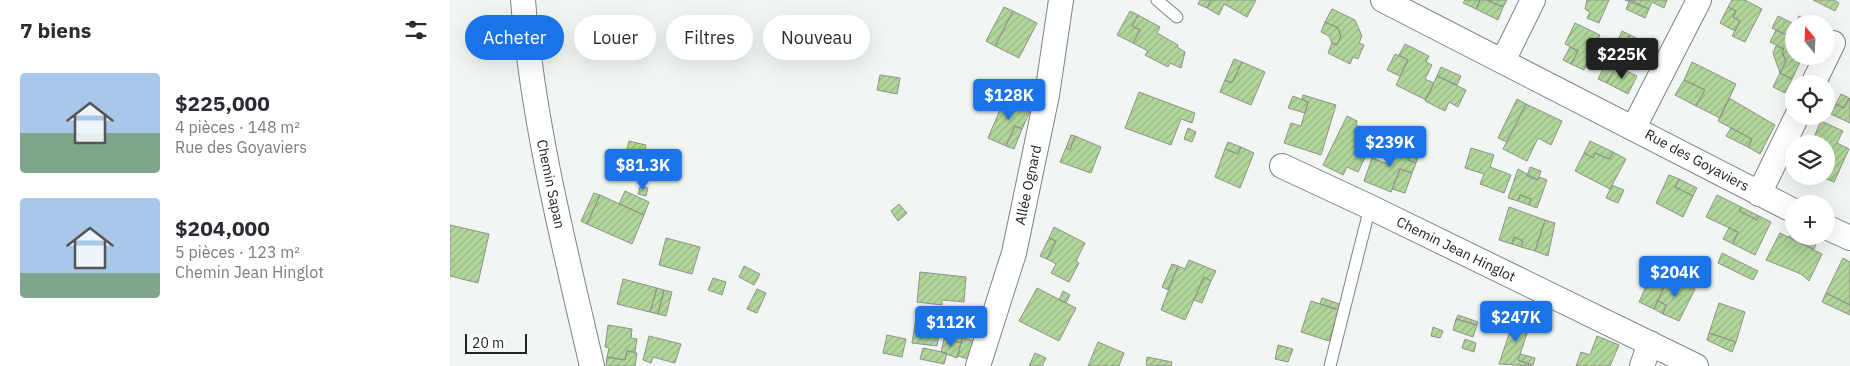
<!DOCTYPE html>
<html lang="fr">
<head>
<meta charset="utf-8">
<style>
  body { margin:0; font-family:"IBM Plex Sans",sans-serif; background:#f7f7f7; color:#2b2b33; height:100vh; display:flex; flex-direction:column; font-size:19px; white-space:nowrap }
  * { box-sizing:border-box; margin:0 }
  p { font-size:16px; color:#7c7c81 }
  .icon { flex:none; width:28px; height:28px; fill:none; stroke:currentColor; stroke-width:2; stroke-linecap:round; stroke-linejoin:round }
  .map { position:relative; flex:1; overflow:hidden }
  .side { display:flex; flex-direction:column; background:#fff; width:450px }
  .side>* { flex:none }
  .banner { position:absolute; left:15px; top:15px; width:475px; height:45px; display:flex; gap:10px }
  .needle { width:32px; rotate:341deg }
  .buttons { position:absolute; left:1335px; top:15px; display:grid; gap:10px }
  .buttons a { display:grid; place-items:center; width:50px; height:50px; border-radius:50%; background:#fff; box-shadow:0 5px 20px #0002; font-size:25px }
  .scale { position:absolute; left:15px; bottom:12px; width:62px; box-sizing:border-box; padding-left:5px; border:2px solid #212322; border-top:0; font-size:14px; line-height:18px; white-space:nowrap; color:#212322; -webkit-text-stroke:4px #fff; paint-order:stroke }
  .price { position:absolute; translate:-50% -42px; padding:0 11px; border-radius:5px; background:#1a73e8; color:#fff; font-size:16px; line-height:32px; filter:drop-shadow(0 1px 2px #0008) }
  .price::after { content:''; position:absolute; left:50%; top:30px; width:15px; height:11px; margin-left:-8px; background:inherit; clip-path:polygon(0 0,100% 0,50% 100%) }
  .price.on { background:#222; color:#fff }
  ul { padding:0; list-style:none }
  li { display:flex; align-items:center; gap:15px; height:125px; padding:0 20px }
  li span { display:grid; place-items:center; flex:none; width:140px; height:100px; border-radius:5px; color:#555 }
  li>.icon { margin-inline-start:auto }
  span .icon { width:60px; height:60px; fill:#fffc; stroke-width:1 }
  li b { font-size:21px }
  h2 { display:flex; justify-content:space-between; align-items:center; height:60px; padding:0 20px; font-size:21px }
  .pill { padding:0 18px; border-radius:22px; background:#fff; box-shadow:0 5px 20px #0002; font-size:18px; line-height:45px }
  .pill.on { background:#1a73e8; color:#fff }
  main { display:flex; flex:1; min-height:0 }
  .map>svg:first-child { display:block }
  .building { fill:url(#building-hatch); stroke:#8f928e }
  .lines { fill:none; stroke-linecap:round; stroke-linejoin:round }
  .lane-casing { stroke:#7f8481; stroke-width:13 }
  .street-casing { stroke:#7f8481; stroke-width:26 }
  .lane { stroke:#fff; stroke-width:11 }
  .street { stroke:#fff; stroke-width:24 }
  .labels { text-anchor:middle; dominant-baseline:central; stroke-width:4; stroke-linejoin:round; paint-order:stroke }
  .street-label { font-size:14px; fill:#212322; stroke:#fff }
</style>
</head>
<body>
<main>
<section class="side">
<h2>7 biens<svg class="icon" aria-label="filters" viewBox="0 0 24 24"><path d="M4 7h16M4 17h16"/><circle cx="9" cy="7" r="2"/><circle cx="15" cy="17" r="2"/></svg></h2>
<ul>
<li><span style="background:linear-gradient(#a9c7e8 60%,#7fa58c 0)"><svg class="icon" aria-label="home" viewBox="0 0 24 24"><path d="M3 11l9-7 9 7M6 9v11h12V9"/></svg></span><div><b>$225,000</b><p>4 pièces · 148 m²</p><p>Rue des Goyaviers</p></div></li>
<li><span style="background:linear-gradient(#a9c7e8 75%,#7fa58c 0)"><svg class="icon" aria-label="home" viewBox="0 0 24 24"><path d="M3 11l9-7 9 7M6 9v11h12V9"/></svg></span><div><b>$204,000</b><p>5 pièces · 123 m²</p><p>Chemin Jean Hinglot</p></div></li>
</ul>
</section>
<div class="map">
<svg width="1400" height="366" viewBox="0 0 1400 366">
  <defs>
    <pattern id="building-hatch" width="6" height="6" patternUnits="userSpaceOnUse" patternTransform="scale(1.25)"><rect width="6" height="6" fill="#b1d699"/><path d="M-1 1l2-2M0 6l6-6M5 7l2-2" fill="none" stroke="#98b784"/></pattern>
  </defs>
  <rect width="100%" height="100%" fill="#f1f6f3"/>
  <path class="building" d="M750 0H761L757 8 748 4Z
    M761 0H806L797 17 774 4 769 15 757 8Z
    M1015 0H1030L1026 9 1013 3Z
    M1030 0H1037L1053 7 1048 20 1026 9Z
    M1037 0H1057L1053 7Z
    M1137 0H1159L1149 23 1137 18 1140 12 1135 9Z
    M1175 0H1217L1214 8 1202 2 1199 9Z
    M1180 0 1199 9 1195 18 1176 9Z
    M1282 0H1295L1312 9 1295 42 1282 36 1290 21 1283 17 1286 11 1278 7Z
    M1363 0H1384L1389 3 1385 11Z
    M554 7 563 11 545 46 536 41Z
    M1278 7 1286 11 1283 17 1290 21 1285 31 1270 23Z
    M882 9 905 20 912 36 909 43 914 45 908 59 903 57 900 64 878 53 882 43 887 45 891 36 888 28 875 22Z
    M563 11 587 23 569 58 545 46Z
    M680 11 688 15 682 26 690 30 683 43 667 35Z
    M688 15 710 27 707 33 728 45 727 47 735 52 731 68 720 63 718 67 695 55 698 51 683 43 690 30 682 26Z
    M1328 16 1342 23 1336 35 1322 28Z
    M1349 16 1361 22 1360 24H1345Z
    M875 22 888 28 891 36 887 45 882 43 879 36 871 32Z
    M1125 23 1150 35 1134 70 1121 64 1128 51 1115 44Z
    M1326 30 1344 39V56H1353L1342 79 1330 73 1336 61 1332 52 1334 49 1320 42Z
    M1172 31 1180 35 1170 54 1163 51Z
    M1180 35 1202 46 1192 65 1170 54Z
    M955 44 979 56 976 62 982 65 975 79 984 83 976 100 946 85 958 60 949 55Z
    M1326 46 1334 49 1332 52 1336 61 1330 73 1323 53Z
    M1120 47 1128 51 1121 64 1113 60Z
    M945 54 958 60 950 76 937 70Z
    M784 59 792 62 782 83 775 80Z
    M1157 61 1166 66 1157 83 1148 79Z
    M792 62 815 72 801 105 770 92 775 80 782 83Z
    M1242 62 1286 84 1270 118 1246 106 1255 90 1234 80Z
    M1166 66 1187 76 1178 94 1157 83Z
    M991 67 1011 76 1007 85 987 76Z
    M1330 73 1342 79 1335 93 1323 87Z
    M430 75 450 78 447 94 427 90Z
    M987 76 1016 90 1008 107 999 102 995 111 975 101Z
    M1234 80 1255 90 1246 106 1225 95Z
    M689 92 745 113 742 123 731 119 721 145 675 128Z
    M1391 94 1399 98 1394 108 1386 104Z
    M853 95 886 105 871 155 834 143 841 123 851 126 858 102 852 99Z
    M843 96 858 102 855 113 838 108Z
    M555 98 581 109 572 129 565 126 556 146 538 138Z
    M1279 98 1325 125 1310 154 1298 147 1302 139 1268 121Z
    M1399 98 1400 99V123L1381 114 1386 104 1394 108Z
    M1067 99 1076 104 1057 142 1048 138Z
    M1076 104 1112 121 1101 145 1088 138 1077 161 1053 149Z
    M897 116 907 121 906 125 913 129 911 135 923 141 908 172 897 167 893 175 873 165Z
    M1371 121 1393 131 1387 143 1399 149 1384 182 1372 177 1376 176 1378 165 1376 144H1361Z
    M565 126 572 129 564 149 556 146Z
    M738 128 746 132 742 142 734 139Z
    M1281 128 1302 139 1298 147 1276 136Z
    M621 135 625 136 620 150 616 148Z
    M625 136 651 147 641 173 610 162 616 148 620 150Z
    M179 141 196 145 194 157 176 153Z
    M1140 141 1163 152 1159 159 1145 153 1143 158 1134 153Z
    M778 142 791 147 788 154 775 149Z
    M947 142 962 147 958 160 966 163 962 173 950 169 941 192 914 181 922 158 938 164Z
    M791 147 804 153 790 188 765 177 775 149 788 154Z
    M962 147 971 151 966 163 958 160Z
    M1021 148 1044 155 1040 167 1061 175 1054 193 1030 184 1034 174 1015 168Z
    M1163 152 1176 159 1160 189 1125 171 1134 153 1143 158 1145 153 1159 159Z
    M1080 167 1091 171 1088 180 1077 176Z
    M950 169 962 173 955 193 942 189Z
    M1068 169 1088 180 1089 177 1097 180 1087 208 1079 205 1081 199 1070 195 1068 201 1058 198Z
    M1219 175 1229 179 1225 187 1243 196 1233 217 1206 203Z
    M1229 179 1247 188 1243 196 1225 187Z
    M1162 185 1174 190 1168 203 1156 198Z
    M190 187 198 188 196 196 188 194Z
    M175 191 199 202 194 215 169 204Z
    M144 193 150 195 137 224 131 221Z
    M150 195 194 215 182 244 137 224Z
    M1070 195 1081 199 1079 205 1068 201Z
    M1267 195 1291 207 1289 211 1307 220 1309 216 1321 222 1305 255 1283 244 1288 232 1256 217Z
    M449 204 457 213 448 221 441 211Z
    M1059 207 1095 220 1085 251 1071 247 1073 241 1064 237 1062 244 1049 240Z
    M1291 207 1309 216 1307 220 1289 211Z
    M1095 220 1105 223 1098 256 1085 251Z
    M0 225 39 234 28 283 0 276Z
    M604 227 635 243 626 261 629 263 619 282 601 273 606 264 597 259 606 241 599 238Z
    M1279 228 1288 232 1283 244 1273 239Z
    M1342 231 1344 236 1354 237 1351 243 1339 237Z
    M1330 233 1372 254 1359 281 1351 274 1316 260Z
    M1064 237 1073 241 1071 247 1062 244Z
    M1354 237 1366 244 1364 249 1351 243Z
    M216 238 250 247 242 274 209 265Z
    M599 238 606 241 597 259 590 256Z
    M1272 253 1308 271 1303 280 1268 263Z
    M1393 258 1400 262V305L1376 293Z
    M739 260 766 271 761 281 754 277 735 320 711 310 728 266 735 269Z
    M722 264 728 266 718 290 712 287Z
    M294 266 310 274 304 285 289 277Z
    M470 272 516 277 514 302 492 300V305L467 302Z
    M754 277 761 281 752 303 744 300Z
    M1218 277 1245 289 1229 321 1213 314 1216 305 1208 301Z
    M263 278 276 282 272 295 258 290Z
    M1200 278 1215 285 1204 309 1189 302Z
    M173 279 207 288 200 312 167 304Z
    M207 288 214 290 208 314 200 312Z
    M587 288 626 308 609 341 569 321Z
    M307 289 316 293 307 313 297 309Z
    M214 290 222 292 216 316 208 314Z
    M613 291 620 295 616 303 609 300Z
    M1376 293 1400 305V315L1372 302Z
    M872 298 892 305 889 310 870 304Z
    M861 301 889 310 879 341 851 332Z
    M1208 301 1216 305 1213 314 1204 309Z
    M1269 303 1295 312 1286 342 1259 333Z
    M1008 315 1028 322 1027 325 1006 319Z
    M1065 316 1081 322 1068 360 1082 366 1049 364Z
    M466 318 491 322 487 346 462 343Z
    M1006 319 1027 325 1023 337 1003 330Z
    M498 321 515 325 511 343 494 339Z
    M158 325 182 329 181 338 187 339 185 352 177 351 175 360 157 357 159 348 155 347Z
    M983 327 993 331 990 338 981 336Z
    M1259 333 1286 342 1282 352 1257 340Z
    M437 335 456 339 452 357 433 353Z
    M199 336 231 344 225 363 203 357 201 363 193 360Z
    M1147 336 1169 345 1160 366H1126L1131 352 1140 355Z
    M512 338 525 341 518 359 508 356Z
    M494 339 511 343 507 358 491 352Z
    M1015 339 1026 343 1024 352 1012 348Z
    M648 342 674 353 669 366H638Z
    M828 345 843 349 838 362 825 359Z
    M473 348 497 353 494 364 470 359Z
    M177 351 187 353 185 366H156L157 357 175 360Z
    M585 353 596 358 592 366H579Z
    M1070 354 1085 358 1083 365 1068 360Z
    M697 357 722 362 721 366 696 365Z"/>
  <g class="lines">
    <g class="lane-casing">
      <path id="lane" d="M707 0 727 17
        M880 366 920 207"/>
    </g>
    <g class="street-casing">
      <path id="street" d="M73 0C83 124 114 245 142 366
        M933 0 1344 211
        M1053 61 1083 0
        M1363 84 1383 43
        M1184 127 1249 0
        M832 166 920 207 1246 366
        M1309 194 1347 116
        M1376 227 1400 238
        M528 366 564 253 597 95 611 0
        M1192 366 1200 343"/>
    </g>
    <use href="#lane" class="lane"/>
    <use href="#street" class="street"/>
  </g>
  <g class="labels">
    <g class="street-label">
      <text transform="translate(1247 160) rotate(28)">Rue des Goyaviers</text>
      <text transform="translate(101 184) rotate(78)">Chemin Sapan</text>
      <text transform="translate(578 185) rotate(-78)">Allée Ognard</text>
      <text transform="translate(1006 249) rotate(26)">Chemin Jean Hinglot</text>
    </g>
  </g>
</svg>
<div class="buttons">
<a><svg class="needle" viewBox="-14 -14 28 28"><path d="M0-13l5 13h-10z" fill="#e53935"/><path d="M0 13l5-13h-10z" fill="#7c7c81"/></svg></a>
<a><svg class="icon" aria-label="locate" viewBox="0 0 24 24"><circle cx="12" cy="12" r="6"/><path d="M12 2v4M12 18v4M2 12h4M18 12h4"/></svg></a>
<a><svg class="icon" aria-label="layers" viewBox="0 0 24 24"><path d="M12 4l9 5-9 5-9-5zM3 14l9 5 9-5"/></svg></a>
<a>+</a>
</div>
<div class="scale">20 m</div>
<b class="price on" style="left:1172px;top:80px">$225K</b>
<b class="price" style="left:559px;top:121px">$128K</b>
<b class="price" style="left:940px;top:168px">$239K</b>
<b class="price" style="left:193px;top:191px">$81.3K</b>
<b class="price" style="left:1225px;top:298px">$204K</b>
<b class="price" style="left:1066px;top:343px">$247K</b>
<b class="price" style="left:501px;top:348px">$112K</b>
<div class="banner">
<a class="pill on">Acheter</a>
<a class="pill">Louer</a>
<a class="pill">Filtres</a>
<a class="pill">Nouveau</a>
</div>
</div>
</main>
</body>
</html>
